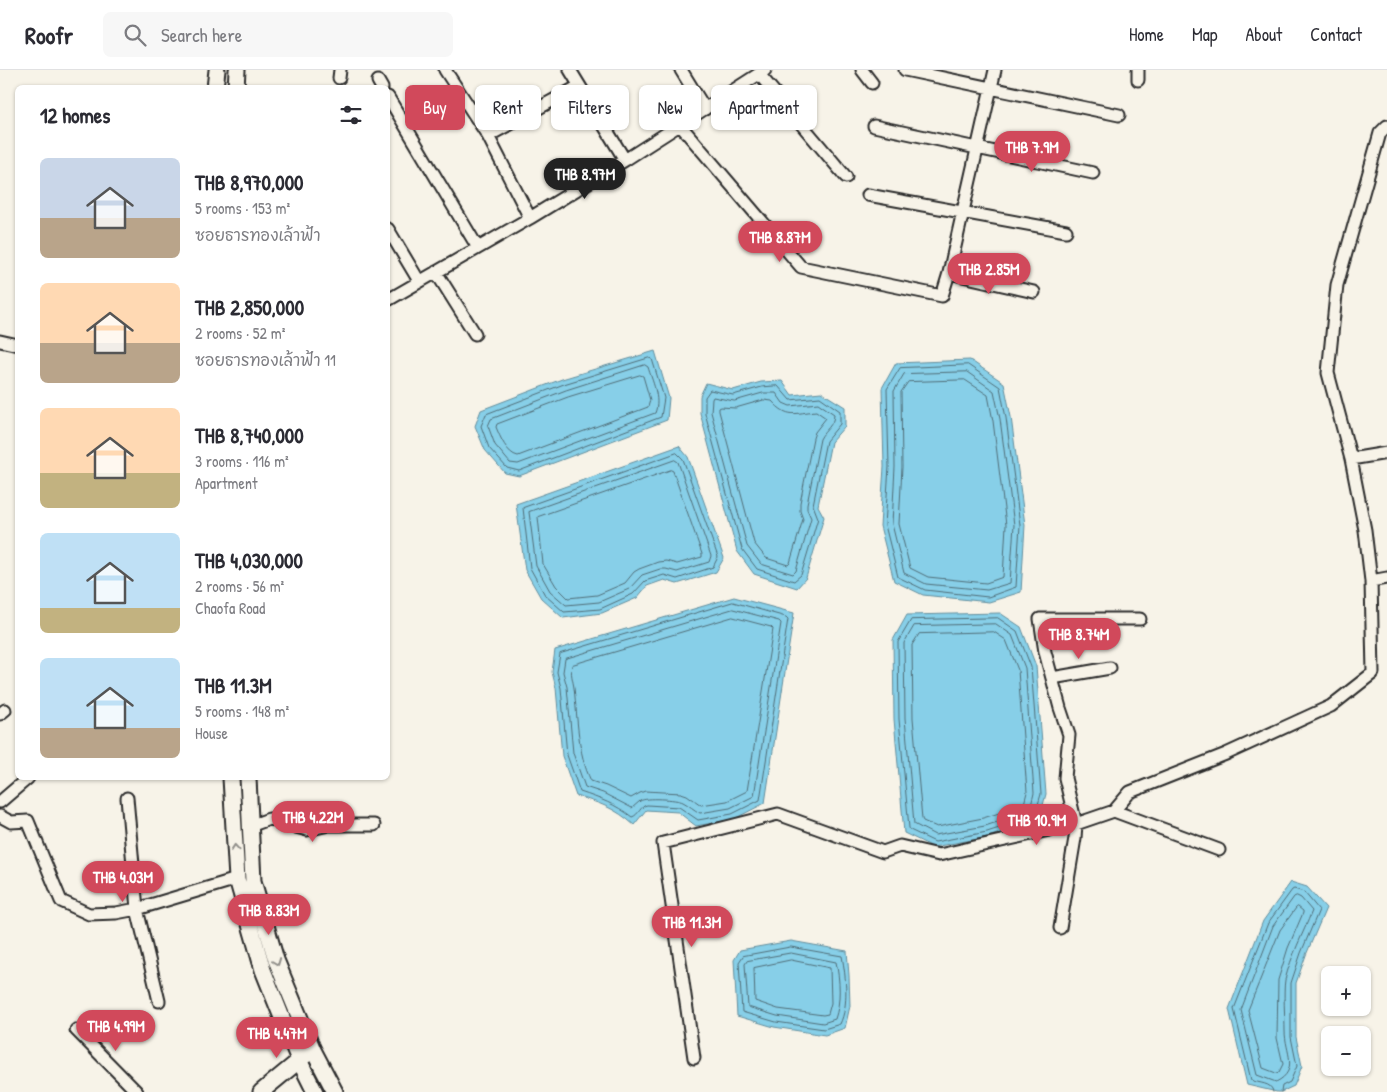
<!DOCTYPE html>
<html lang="en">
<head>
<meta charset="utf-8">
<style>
  body { margin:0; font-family:"Patrick Hand","Playpen Sans Thai",sans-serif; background:#f7f7f7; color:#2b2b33; height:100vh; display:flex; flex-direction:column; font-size:19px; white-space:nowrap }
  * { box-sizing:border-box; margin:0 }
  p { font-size:16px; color:#7c7c81 }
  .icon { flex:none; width:28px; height:28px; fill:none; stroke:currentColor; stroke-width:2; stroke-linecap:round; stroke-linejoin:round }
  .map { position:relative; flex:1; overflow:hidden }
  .panel { position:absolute; left:15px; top:15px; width:375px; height:695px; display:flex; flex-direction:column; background:#fff; border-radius:8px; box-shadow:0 1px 4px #0004 }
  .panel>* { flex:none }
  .guide { position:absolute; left:405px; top:15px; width:475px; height:45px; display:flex; gap:10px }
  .tools { position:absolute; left:1321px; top:896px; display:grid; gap:10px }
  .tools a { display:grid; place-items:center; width:50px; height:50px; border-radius:8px; background:#fff; box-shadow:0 1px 4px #0004; font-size:25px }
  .price { position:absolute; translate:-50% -42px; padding:0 11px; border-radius:18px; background:#d1495b; color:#fff; font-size:16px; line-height:32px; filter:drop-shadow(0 1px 2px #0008) }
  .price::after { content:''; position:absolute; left:50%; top:30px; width:15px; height:11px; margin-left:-8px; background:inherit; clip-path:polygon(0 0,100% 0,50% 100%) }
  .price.on { background:#222; color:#fff }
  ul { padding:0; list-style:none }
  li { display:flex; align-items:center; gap:15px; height:125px; padding:0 25px }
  li span { display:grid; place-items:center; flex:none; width:140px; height:100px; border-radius:8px; color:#555 }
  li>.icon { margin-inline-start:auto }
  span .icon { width:60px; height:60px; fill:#fffc; stroke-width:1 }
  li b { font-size:21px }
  h2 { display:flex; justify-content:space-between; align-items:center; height:60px; padding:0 25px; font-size:21px }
  .pill { padding:0 18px; border-radius:8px; background:#fff; box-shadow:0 1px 4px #0004; font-size:18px; line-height:45px }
  .pill.on { background:#d1495b; color:#fff }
  header { display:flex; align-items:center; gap:30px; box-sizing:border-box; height:70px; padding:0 25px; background:#fff; border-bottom:1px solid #e1e1e2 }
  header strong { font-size:24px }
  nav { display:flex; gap:28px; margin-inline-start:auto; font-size:18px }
  .search { width:350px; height:45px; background:#f7f7f7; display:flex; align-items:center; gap:12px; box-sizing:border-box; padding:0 18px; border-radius:8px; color:#7c7c81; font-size:19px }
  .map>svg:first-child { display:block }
  .water { fill:#87cfe8; stroke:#628d9c }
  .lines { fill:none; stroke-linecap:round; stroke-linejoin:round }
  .shore { stroke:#506d77; stroke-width:1 }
  .street-casing { stroke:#2b2b2b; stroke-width:15 }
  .secondary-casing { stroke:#2b2b2b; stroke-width:19 }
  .street { stroke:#f7f3e8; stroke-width:11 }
  .secondary { stroke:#f7f3e8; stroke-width:15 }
  .oneway { stroke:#918f8a }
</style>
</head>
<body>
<header>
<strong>Roofr</strong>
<div class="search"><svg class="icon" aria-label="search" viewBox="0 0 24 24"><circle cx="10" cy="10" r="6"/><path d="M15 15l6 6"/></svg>Search here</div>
<nav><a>Home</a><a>Map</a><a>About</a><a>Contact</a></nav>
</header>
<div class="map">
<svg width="1387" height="1022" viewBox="0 0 1387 1022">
  <rect width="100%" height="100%" fill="#f7f3e8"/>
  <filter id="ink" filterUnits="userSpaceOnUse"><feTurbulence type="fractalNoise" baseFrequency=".02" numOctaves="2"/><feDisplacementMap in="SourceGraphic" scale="10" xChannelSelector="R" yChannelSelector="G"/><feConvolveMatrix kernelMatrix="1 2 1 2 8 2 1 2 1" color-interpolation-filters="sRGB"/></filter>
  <g filter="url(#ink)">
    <path class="water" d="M655 281 669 328 667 350 519 406 505 403 485 380 475 356 481 340 562 309Z
      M970 290 1004 313 1011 347 1025 455 1021 522 989 532 923 525 894 511 880 456 884 397 882 318 896 293Z
      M782 311 792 325 821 322 845 337V356L831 372 818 436 824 447 806 508 797 518 754 504 737 481 700 343V326L706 313 733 320 761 312Z
      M679 376 688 387 724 488 716 502 677 514 664 510 647 516 637 528 602 543 563 548 541 528 525 500 516 434Z
      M734 527 794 543 765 733 734 749 696 756 678 742 646 740 634 755C615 738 600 733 576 726L562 686 556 618 552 602 555 580Z
      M1000 543 1021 557 1036 596 1046 724 1039 750 988 767 933 777 904 763 894 649 893 570 907 545Z
      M1291 812 1307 817 1326 838 1306 885 1296 913V967L1302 996 1294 1016 1281 1022H1277L1247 1015 1229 939 1263 851Z
      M791 871 847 881 849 905 850 936 845 958 825 965 774 957 737 946 734 890 740 880Z"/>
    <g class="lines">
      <path class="shore" d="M649 288 652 289 664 328 661 347 519 401 507 398 489 378 481 356 486 344 564 314Z
        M645 295 648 297C652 311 661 328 655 343L518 394 510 393 495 375 488 356 491 349 566 320Z
        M968 295 1000 317 1006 348 1020 455 1016 517 988 527 925 520 898 507 885 455 889 397 887 319 900 298Z
        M967 302 994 321 1000 349 1014 455 1010 513 987 520 926 514 904 503 892 454 895 397 894 321 904 304Z
        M640 305 643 306 650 330 648 337 518 386C507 384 500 367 496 357L497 354 568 327Z
        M965 310 988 325 993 351 1006 455 1003 507 986 513 928 507 910 498 899 454 902 397 901 322 908 312Z
        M778 316 790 330 820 327 840 341V354L826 371 813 435 818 448 801 505 794 511 757 499 742 479 705 343V327L710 320 733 325 762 317Z
        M763 323H776L783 333 790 336 818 333 834 344C834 356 825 359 820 369L807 434V439L811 448 796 501 793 504 761 494 747 476 711 342 712 329 713 327 734 331Z
        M764 330 772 331C788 349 795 343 816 341L826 348 815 362 813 368 800 433V441L803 449 790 493 788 495 766 488 754 473 719 341V338L721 337 735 338Z
        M677 383 683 389 718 487 713 497 677 509 664 505 645 511 633 524 600 539 564 542 545 525 530 498 523 438Z
        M675 390 678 392 711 486 709 492 677 502 666 499H660L642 505 629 519 599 532 566 535 550 521 536 496 529 442Z
        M671 400 673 401 702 484V487L677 494 666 491 658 492 639 499 634 502 625 513 597 525 568 528 556 516 543 494 538 447Z
        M733 532 786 547 788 549 760 730 732 744 698 750 679 737 647 735C640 736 639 745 632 747 615 734 601 729 580 722L567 685 561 618 557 602 560 584Z
        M733 539 779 551 781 553 754 726 730 738 700 743C694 740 689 735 683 732 677 729 646 727 640 731 637 733 635 736 632 738L603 723 585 717 573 683 567 617 563 602 565 589Z
        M733 547 771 557 773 559 747 721 727 731 701 735 687 725 681 723 645 721 640 723 631 728 606 716 591 711C577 681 578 651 574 618 573 610 570 603 572 595Z
        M998 548 1017 561 1031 597 1041 724 1035 745 1033 747 987 762 935 772 910 760 909 758 899 649 898 572 911 550Z
        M996 554 1012 565 1025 598 1034 723 1030 740 1028 742 985 756 935 765 914 754 905 648 904 573 914 556Z
        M994 562 1006 570 1018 600 1027 722 1024 734 1022 736 983 748 937 757 923 751 922 749 913 648 912 575 919 564Z
        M1297 826 1301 828 1312 841C1303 864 1291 886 1285 910 1283 922 1285 947 1285 961 1285 982 1300 1000 1276 1012L1257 1005 1241 940 1273 856 1294 827Z
        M1298 837 1303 841V843L1288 878 1278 910 1277 968 1283 994 1279 1002 1276 1003 1263 998 1248 940 1280 860 1296 838Z
        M791 877 842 886C846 907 849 935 840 954L824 959 776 952 742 942 739 892 743 886Z
        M791 883 836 892C840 910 841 932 835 949L823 953 777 946 748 937 745 894 747 891Z
        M791 890 830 898 831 933 828 944 823 945 778 939 755 931 754 898Z
        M1273 1022C1272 1012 1259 1014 1251 1010L1234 939 1268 853 1292 820 1294 819 1304 822 1319 840 1301 883 1291 913V967L1297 996 1290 1012 1282 1016 1281 1022"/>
      <g class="street-casing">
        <path id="street" d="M445 0 488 66 530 148
          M570 0 625 90
          M681 0 705 39
          M862 0 872 13
          M905 0 1119 45
          M1138 0V10
          M759 4 846 107
          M339 8 340 0
          M378 11 382 18
          M388 27 478 178
          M680 55 801 197 942 226 949 203 995 0
          M874 56 1093 103
          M488 66 579 16
          M868 125 1066 161
          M388 159 419 211
          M436 202 475 264
          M949 203 1034 222
          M388 230 530 148 625 90 765 0
          M0 271 18 275
          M1351 389 1387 383
          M1371 511 1387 508
          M1052 608 1110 598
          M0 644 5 640
          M127 728 137 839 159 931
          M0 732 28 708
          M1114 741 1219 780
          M0 746 11 752 28 751 61 831 89 844 116 843 137 839 237 809
          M250 756 269 749 287 752 296 757 307 760 329 755H374
          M1060 858 1075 768 1076 754 1065 708 1069 665 1060 638 1045 582 1040 549H1140
          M76 960 137 1022
          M694 988 663 773 778 744 883 782 900 776 939 785 1076 754 1114 741 1130 722 1226 684 1331 636 1373 603 1371 511 1365 460 1351 389 1328 303 1337 215 1380 63 1387 56"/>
      </g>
      <g class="secondary-casing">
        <path id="secondary" d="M215 18 217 0
          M236 18 237 0
          M231 708 237 809 263 900 299 990 315 1022
          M248 708 253 811 276 890 313 980 335 1022
          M261 1022 306 985"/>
      </g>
      <use href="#street" class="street"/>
      <use href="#secondary" class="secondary"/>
    </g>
    <defs><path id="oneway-chevron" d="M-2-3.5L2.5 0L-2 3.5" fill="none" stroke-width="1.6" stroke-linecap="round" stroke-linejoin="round" transform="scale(1.25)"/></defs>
    <g class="oneway">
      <use href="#oneway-chevron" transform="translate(235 778) rotate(-94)"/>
      <use href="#oneway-chevron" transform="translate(277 892) rotate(69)"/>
    </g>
  </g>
</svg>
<div class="tools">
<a>+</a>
<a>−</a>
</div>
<b class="price" style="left:1032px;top:103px">THB 7.9M</b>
<b class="price on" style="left:585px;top:130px">THB 8.97M</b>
<b class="price" style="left:780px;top:193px">THB 8.87M</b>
<b class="price" style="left:989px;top:225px">THB 2.85M</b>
<b class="price" style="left:1079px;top:590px">THB 8.74M</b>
<b class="price" style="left:313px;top:773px">THB 4.22M</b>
<b class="price" style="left:1037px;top:776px">THB 10.9M</b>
<b class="price" style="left:123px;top:833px">THB 4.03M</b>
<b class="price" style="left:269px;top:866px">THB 8.83M</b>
<b class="price" style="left:692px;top:878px">THB 11.3M</b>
<b class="price" style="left:116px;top:982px">THB 4.99M</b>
<b class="price" style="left:277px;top:989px">THB 4.47M</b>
<div class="guide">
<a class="pill on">Buy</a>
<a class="pill">Rent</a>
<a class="pill">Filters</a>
<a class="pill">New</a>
<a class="pill">Apartment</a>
</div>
<section class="panel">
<h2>12 homes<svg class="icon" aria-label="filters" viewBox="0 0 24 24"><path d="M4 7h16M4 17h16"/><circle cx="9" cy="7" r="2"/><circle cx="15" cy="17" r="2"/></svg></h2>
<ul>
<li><span style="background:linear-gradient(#c9d6e8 60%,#b9a48a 0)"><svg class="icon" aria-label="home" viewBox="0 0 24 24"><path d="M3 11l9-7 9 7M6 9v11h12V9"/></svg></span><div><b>THB 8,970,000</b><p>5 rooms · 153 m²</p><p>ซอยธารทองเล้าฟ้า</p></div></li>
<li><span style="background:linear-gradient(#ffd9b3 60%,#b9a48a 0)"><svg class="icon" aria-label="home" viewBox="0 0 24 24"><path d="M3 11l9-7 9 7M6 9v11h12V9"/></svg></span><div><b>THB 2,850,000</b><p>2 rooms · 52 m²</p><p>ซอยธารทองเล้าฟ้า 11</p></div></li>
<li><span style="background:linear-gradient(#ffd9b3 65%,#c2b280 0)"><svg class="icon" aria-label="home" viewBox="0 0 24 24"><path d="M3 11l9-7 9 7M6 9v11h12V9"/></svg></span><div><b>THB 8,740,000</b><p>3 rooms · 116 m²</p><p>Apartment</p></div></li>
<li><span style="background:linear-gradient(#bfe0f5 75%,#c2b280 0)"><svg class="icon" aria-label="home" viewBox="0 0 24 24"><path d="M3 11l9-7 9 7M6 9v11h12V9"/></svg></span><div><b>THB 4,030,000</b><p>2 rooms · 56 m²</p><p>Chaofa Road</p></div></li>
<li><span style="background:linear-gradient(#bfe0f5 70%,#b9a48a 0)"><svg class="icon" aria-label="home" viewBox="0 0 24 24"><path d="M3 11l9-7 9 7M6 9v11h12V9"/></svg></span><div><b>THB 11.3M</b><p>5 rooms · 148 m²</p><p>House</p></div></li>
</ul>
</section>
</div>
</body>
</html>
